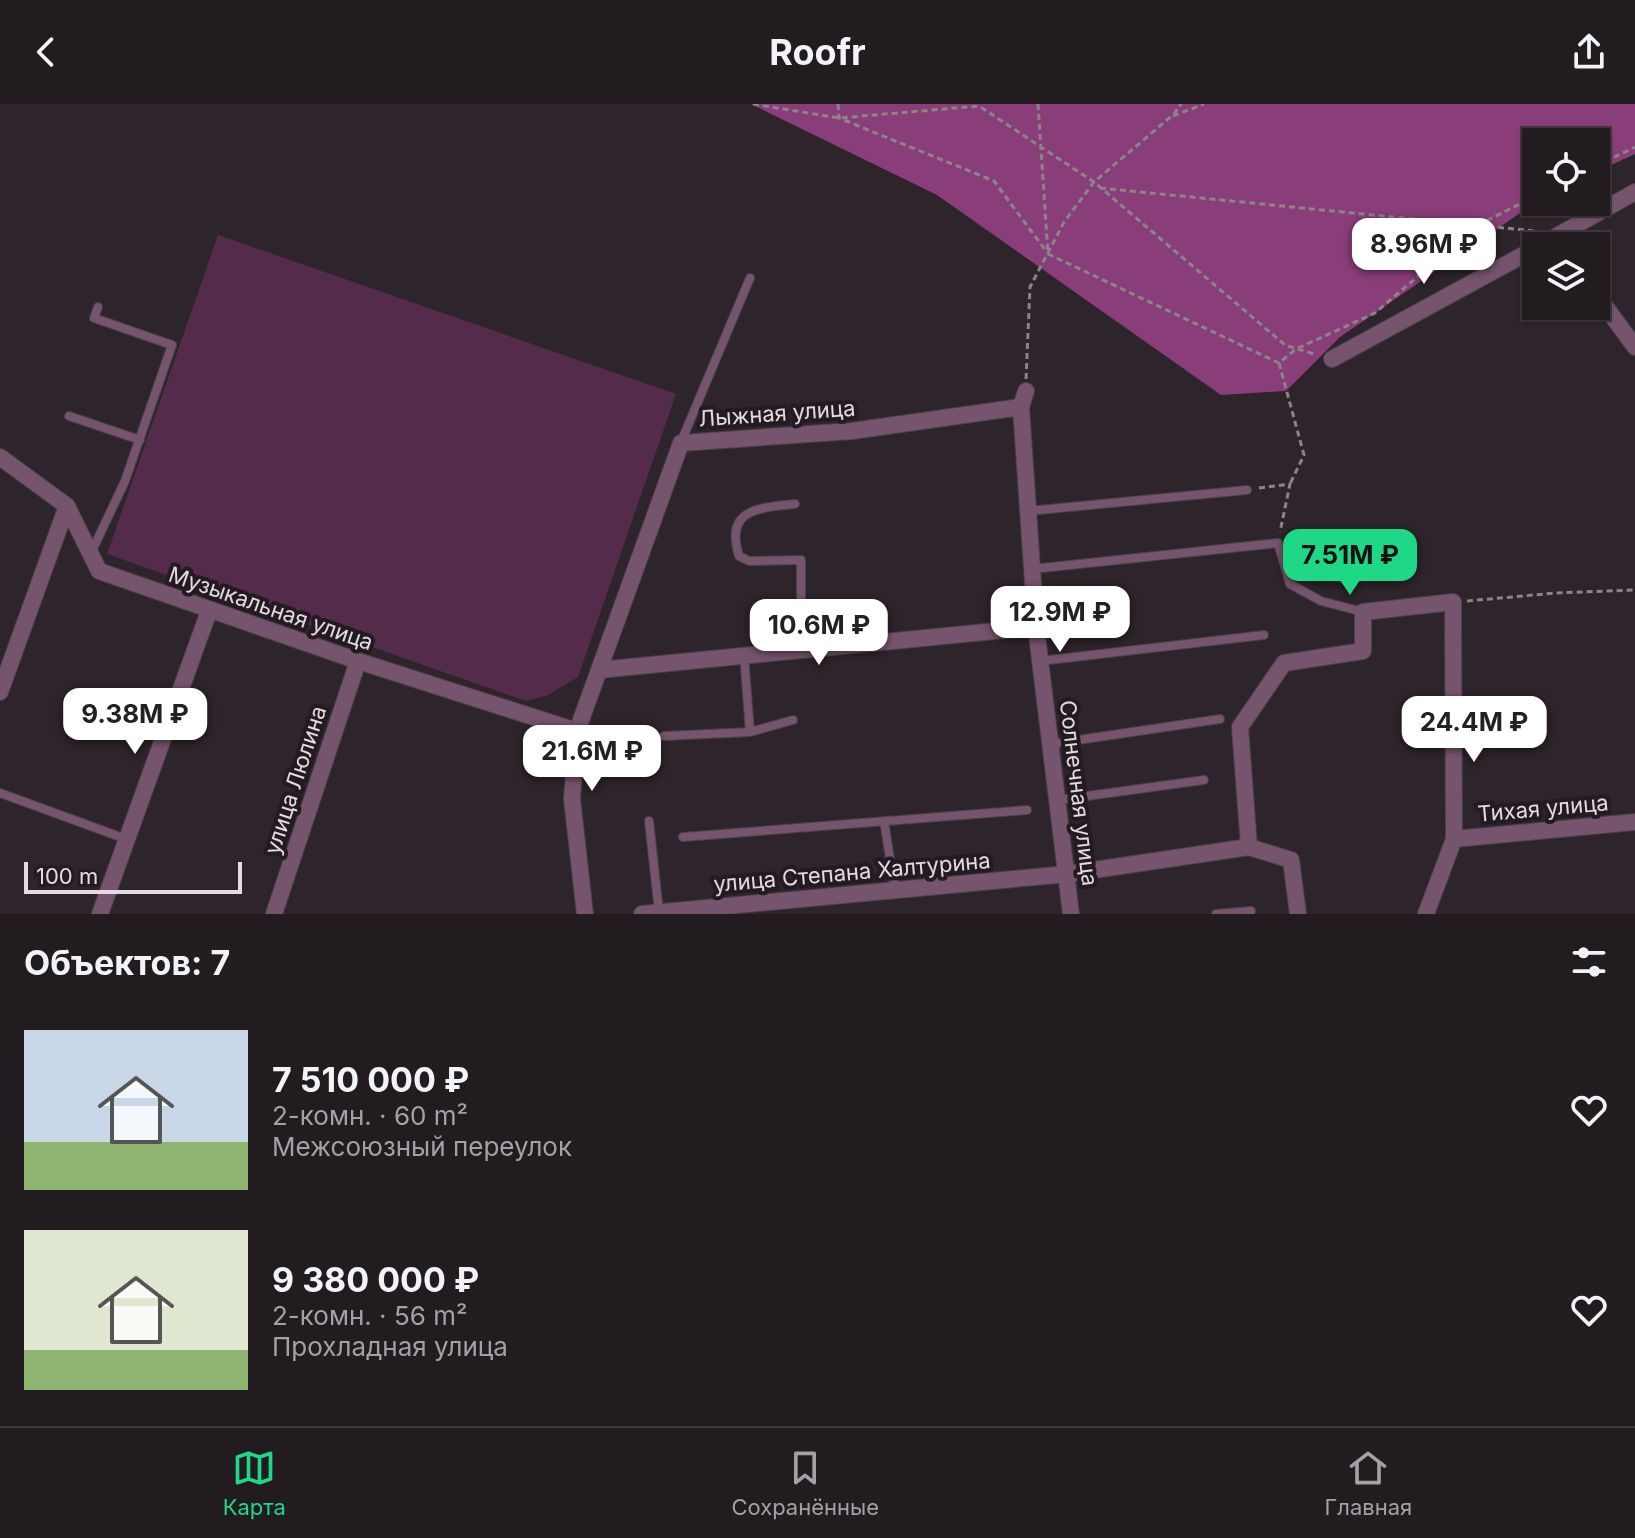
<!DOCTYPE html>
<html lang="ru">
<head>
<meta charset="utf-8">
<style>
  body { margin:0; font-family:Inter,sans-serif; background:#2e282d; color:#f1f3f6; height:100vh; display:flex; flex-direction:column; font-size:30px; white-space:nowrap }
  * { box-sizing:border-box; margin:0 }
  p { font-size:26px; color:#a2a1a5 }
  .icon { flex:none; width:44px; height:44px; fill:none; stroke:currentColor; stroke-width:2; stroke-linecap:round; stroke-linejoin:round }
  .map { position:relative; height:810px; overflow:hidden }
  .drawer { display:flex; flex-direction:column; background:#221b20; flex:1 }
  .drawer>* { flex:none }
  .buttons { position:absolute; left:1522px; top:24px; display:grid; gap:16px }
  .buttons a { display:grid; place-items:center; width:88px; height:88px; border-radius:0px; background:#221b20; box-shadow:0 2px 6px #0004,0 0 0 2px #3f393e; font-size:40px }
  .scale { position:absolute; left:24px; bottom:20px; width:218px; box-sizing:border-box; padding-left:8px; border:4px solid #e2dbe0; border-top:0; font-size:22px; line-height:28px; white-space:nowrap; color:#e2dbe0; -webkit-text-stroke:6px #241a21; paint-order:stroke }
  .price { position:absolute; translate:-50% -68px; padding:0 18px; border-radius:16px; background:#fff; color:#222; font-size:26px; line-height:52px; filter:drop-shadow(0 2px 4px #0008) }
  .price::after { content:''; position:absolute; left:50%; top:48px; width:24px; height:18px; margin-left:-12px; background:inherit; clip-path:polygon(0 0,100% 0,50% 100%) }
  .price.on { background:#1fd887; color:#111 }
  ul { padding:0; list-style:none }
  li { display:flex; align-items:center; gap:24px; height:200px; padding:0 24px }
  li span { display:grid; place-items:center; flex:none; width:224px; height:160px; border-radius:0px; color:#555 }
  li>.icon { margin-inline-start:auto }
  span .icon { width:96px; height:96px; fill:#fffc; stroke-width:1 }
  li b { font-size:34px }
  h2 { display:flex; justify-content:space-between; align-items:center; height:96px; padding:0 24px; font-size:34px }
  header { display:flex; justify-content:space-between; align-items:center; height:104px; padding:0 24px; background:#221b20; font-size:36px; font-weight:700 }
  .tab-bar { display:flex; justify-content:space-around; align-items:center; height:112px; border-top:2px solid #3f393e; background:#221b20; font-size:22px; color:#a2a1a5 }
  .tab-bar a { display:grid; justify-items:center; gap:4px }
  .tab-bar .on { color:#1fd887 }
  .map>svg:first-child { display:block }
  .green { fill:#552b4b }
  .forest { fill:#8a3e79 }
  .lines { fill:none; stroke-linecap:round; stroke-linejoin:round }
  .service-casing { stroke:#4b4148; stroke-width:10 }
  .minor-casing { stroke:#4b4148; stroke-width:18 }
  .path { stroke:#8d848a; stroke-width:3; stroke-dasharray:6 4; stroke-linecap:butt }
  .service { stroke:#76546d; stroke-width:8 }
  .minor { stroke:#76546d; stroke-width:16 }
  .labels { text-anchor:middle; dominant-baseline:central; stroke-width:8; stroke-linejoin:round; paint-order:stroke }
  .street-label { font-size:22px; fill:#e2dbe0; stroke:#241a21 }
</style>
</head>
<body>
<header><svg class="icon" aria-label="back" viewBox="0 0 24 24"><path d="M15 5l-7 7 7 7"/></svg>Roofr<svg class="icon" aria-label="share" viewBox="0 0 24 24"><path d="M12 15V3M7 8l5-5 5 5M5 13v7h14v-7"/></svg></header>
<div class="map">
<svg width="1635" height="810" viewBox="0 0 1635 810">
  <rect width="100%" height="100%" fill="#2e242b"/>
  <path class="green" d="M218 131 676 290 578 573 548 591 526 597 107 450Z"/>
  <path class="forest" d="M751 0H1635V50L1596 68V38H1536V98L1340 233 1286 287 1221 291 937 91Z"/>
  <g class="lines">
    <g class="service-casing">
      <path id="service" d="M69 312 140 336
        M681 338 750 174
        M795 400C760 404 724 404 739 452L749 457 801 456V545
        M1028 407 1247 386
        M91 449 125 377 172 241 94 214 98 203
        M1032 465 1278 439 1290 480 1321 497 1363 508
        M744 551 750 628
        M1040 557 1264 531
        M664 632 750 628 793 616
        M1051 640 1220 615
        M0 689 126 735
        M1058 696 1204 676
        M649 717 659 808
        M884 717 895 786
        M683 733 1027 706
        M1216 810 1251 807"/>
    </g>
    <g class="minor-casing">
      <path id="minor" d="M1539 142 1635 88
        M1596 190 1635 243
        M1332 255 1536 144
        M1026 287 1021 303 1036 523 1071 810
        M0 353 67 402 99 467 358 557 577 627
        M599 566 1036 523
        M0 588 67 402
        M1454 735 1635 718
        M100 810 209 507
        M274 810 358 557
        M585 810 572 695 577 627 681 339 852 327 1021 303
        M642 810 1067 770 1249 743
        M1298 810 1291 756 1249 743 1240 623 1284 559 1363 547V508L1453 498 1454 735 1426 810"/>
    </g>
    <path class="path" d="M753 0 839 14 979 2 1094 78 1285 241 1317 251
      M838 0 839 14 994 77 1046 147
      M1038 0 1048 150 1279 259 1296 245 1375 209 1478 121 1536 92
      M1173 12 1204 0
      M1596 62 1635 43
      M1100 84 1535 127
      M1279 259 1304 351 1290 380
      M1026 275 1030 183 1064 118 1094 78 1174 10 1181 0
      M1259 384 1290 380 1280 428
      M1467 497 1556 489 1635 486"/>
    <use href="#service" class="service"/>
    <use href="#minor" class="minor"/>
  </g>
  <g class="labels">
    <g class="street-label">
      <text transform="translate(777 309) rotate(-4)">Лыжная улица</text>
      <text transform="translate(271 504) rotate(19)">Музыкальная улица</text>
      <text transform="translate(295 676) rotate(-72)">улица Люлина</text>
      <text transform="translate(1079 689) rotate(83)">Солнечная улица</text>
      <text transform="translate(1543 704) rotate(-5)">Тихая улица</text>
      <text transform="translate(852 768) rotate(-5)">улица Степана Халтурина</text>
    </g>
  </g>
</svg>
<div class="buttons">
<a><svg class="icon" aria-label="locate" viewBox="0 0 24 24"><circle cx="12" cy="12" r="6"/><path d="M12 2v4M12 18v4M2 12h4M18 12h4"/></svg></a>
<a><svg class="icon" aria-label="layers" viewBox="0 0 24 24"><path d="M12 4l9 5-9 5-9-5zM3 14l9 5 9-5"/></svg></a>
</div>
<div class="scale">100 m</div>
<b class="price" style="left:1424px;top:182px">8.96M ₽</b>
<b class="price on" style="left:1350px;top:493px">7.51M ₽</b>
<b class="price" style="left:1060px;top:550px">12.9M ₽</b>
<b class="price" style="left:819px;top:563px">10.6M ₽</b>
<b class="price" style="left:135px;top:652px">9.38M ₽</b>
<b class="price" style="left:1474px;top:660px">24.4M ₽</b>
<b class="price" style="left:592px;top:689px">21.6M ₽</b>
</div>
<section class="drawer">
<h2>Объектов: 7<svg class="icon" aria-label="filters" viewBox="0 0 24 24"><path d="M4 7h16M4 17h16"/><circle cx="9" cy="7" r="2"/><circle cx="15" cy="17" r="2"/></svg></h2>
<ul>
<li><span style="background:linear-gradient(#c9d6e8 70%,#8fb573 0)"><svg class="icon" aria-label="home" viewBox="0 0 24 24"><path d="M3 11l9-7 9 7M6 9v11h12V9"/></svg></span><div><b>7 510 000 ₽</b><p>2-комн. · 60 m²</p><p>Межсоюзный переулок</p></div><svg class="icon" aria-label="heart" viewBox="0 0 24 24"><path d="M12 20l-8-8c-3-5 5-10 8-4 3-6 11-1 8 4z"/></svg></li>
<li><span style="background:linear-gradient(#dfe7d0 75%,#8fb573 0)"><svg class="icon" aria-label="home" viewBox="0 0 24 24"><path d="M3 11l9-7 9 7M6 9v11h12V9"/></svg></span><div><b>9 380 000 ₽</b><p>2-комн. · 56 m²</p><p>Прохладная улица</p></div><svg class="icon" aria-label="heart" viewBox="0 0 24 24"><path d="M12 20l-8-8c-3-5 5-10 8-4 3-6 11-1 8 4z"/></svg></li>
</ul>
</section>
<nav class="tab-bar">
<a class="on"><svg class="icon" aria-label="map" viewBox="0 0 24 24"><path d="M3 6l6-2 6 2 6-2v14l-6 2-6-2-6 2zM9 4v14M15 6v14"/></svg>Карта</a>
<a><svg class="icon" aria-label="saved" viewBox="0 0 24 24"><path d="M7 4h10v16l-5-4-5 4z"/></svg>Сохранённые</a>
<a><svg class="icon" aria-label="home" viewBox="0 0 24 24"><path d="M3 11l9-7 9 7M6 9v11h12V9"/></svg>Главная</a>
</nav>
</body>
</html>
